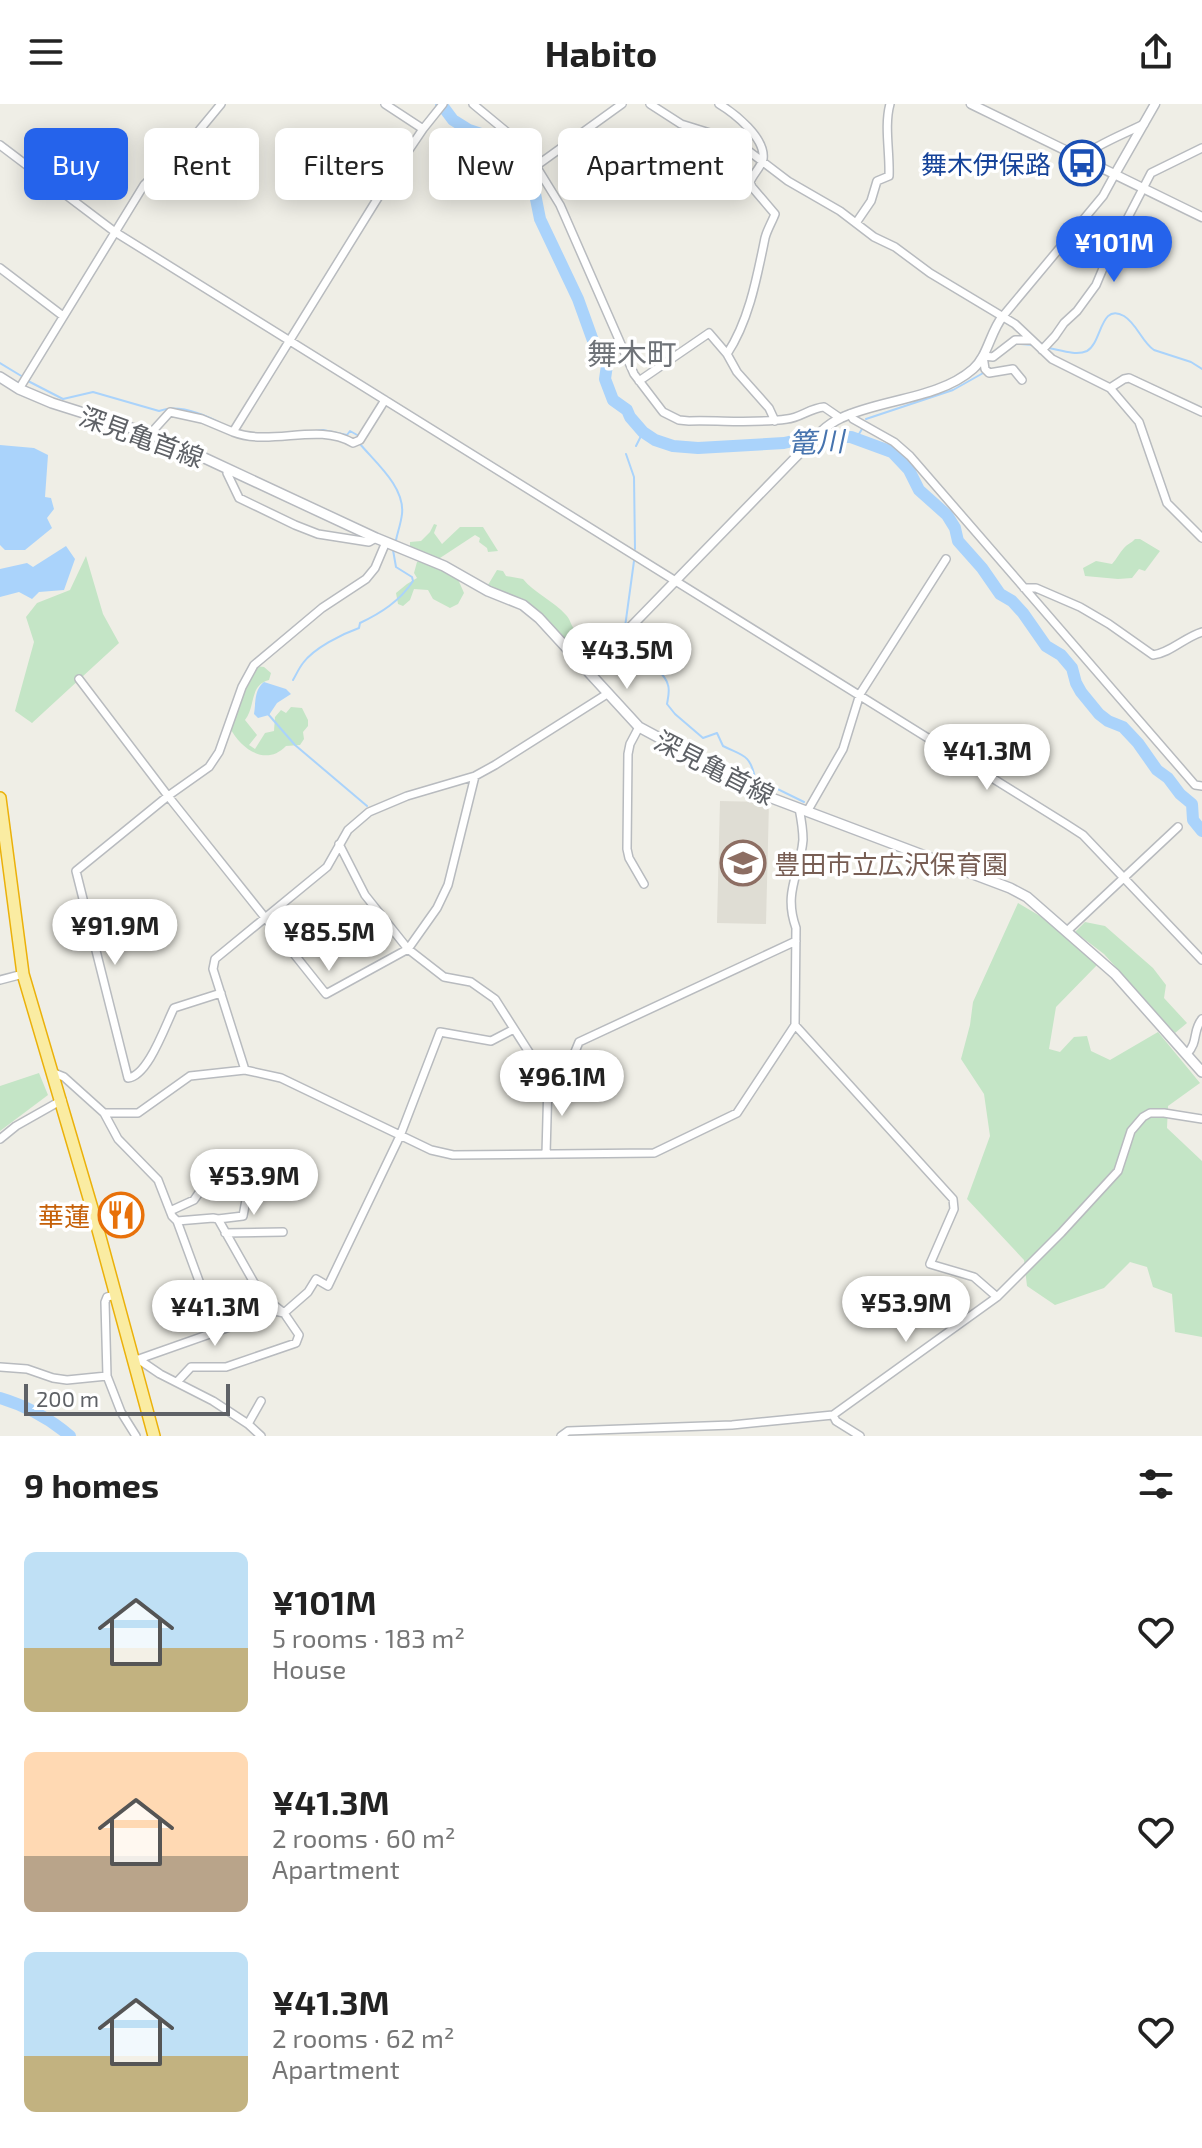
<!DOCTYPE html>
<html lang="en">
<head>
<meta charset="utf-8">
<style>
  body { margin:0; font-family:"Exo 2","Noto Sans JP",sans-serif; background:#f6f6f6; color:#222; height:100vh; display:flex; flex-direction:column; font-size:30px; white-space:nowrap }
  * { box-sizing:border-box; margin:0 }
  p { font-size:26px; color:#767676 }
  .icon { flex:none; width:44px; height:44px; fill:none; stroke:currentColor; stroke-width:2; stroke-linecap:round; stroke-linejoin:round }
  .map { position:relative; height:1332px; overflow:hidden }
  .details { display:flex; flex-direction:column; background:#fff; flex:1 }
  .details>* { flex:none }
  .top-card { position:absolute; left:24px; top:24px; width:800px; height:72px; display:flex; gap:16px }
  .scale { position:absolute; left:24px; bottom:20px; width:206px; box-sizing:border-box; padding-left:8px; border:4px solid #5e6166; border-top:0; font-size:22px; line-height:28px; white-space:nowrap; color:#5e6166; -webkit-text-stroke:6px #fff; paint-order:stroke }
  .price { position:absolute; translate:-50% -68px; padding:0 18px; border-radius:28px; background:#fff; color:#222; font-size:26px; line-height:52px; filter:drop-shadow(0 2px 4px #0008) }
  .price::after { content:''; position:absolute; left:50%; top:48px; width:24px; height:18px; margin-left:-12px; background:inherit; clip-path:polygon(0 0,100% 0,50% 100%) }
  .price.active { background:#2563eb; color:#fff }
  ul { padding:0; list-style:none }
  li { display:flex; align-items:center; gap:24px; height:200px; padding:0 24px }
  li span { display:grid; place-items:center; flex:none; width:224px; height:160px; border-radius:12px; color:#555 }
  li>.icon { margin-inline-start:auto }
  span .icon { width:96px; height:96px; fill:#fffc; stroke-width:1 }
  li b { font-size:34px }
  h2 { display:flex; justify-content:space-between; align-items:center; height:96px; padding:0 24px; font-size:34px }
  .chip { padding:0 28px; border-radius:12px; background:#fff; box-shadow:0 4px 20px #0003; font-size:28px; line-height:72px }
  .chip.active { background:#2563eb; color:#fff }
  header { display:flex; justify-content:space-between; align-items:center; height:104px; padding:0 24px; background:#fff; font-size:36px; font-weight:700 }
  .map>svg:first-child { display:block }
  .education { fill:#dfddd4 }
  .green { fill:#c4e5c6 }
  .water { fill:#aad3fb }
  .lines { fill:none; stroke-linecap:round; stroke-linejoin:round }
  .stream { stroke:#aad3fb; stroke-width:2 }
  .river { stroke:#aad3fb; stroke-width:12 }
  .minor-casing { stroke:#b8bbbf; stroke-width:10 }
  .tertiary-casing { stroke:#b8bbbf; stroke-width:11 }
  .secondary-casing { stroke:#b7babf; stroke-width:12 }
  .trunk-casing { stroke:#ebb10a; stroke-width:14 }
  .minor { stroke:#fff; stroke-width:7 }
  .tertiary { stroke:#fff; stroke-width:8 }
  .secondary { stroke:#fff; stroke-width:9 }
  .trunk { stroke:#faeca2; stroke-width:11 }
  .labels { text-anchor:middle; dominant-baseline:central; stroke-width:7; stroke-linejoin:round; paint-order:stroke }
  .transit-label { font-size:26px; fill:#164399; stroke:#fff; text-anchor:end }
  .street-label { font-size:26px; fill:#5e6166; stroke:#fff }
  .education-label { font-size:26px; fill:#785e54; stroke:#fff; text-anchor:start }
  .food-label { font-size:26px; fill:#c56008; stroke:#fff; text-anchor:end }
  .water-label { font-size:28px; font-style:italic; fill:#4673ae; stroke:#fff }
  .quarter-label { font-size:30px; fill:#6f7378; stroke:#fff }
</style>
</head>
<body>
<header><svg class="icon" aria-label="menu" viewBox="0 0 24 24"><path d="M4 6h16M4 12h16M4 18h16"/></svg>Habito<svg class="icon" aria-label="share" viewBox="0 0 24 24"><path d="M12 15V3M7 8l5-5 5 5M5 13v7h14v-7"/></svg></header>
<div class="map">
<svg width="1202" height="1332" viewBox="0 0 1202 1332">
  <rect width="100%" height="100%" fill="#efeee6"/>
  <path class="education" d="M720 697 769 698 766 820 717 819Z"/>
  <path class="green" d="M434 420 437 421 434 429 442 440 460 423H483L498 447 488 448 487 444 479 438 480 434 475 431 440 454 436 460 457 473 464 489 458 500 450 504 433 495 428 486 414 485 410 496 403 502 398 500 396 489 407 480 417 474 414 469 417 458 423 456 427 449 410 443V438L421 437 430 428Z
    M1135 435H1140L1160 447 1145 467 1139 465 1132 474 1118 475 1085 472 1083 464 1096 457 1112 460C1117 455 1119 449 1124 444 1127 440 1132 439 1135 435Z
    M86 452 103 510 119 539 32 619 15 607 34 538 26 513 37 499 70 486Z
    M497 466 503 467 506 472 523 475C534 489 554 497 566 511 571 516 571 523 576 527 585 534 596 533 604 540 565 553 560 525 535 505 521 494 504 488 488 481Z
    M256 562 264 563 271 569 269 576C249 581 256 602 245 616L257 631 249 641 255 645 265 629 274 627 275 613 281 606 286 609 291 603 302 604 308 616V622L303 628 304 635 300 641 286 642C266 663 241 645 230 624L245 580Z
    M1018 799 1057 822 1079 845 1097 861 1056 903 1049 945 1060 948 1074 933 1087 932 1091 947 1110 956 1158 928 1200 979 1168 1002 1167 1024 1202 1057V1233L1175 1228 1172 1190 1153 1183 1147 1163 1130 1158 1104 1184 1055 1201 1027 1182 1024 1156 967 1095 990 1032 984 990 961 955 970 921 973 898Z
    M1085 818 1105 822 1153 864 1166 881 1164 894 1187 919 1175 929 1104 850 1075 828Z
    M39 969 48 991 0 1027V982Z"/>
  <path class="water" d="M0 341 34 344 48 351 45 393 51 394 54 405 47 414 52 424 25 446H5L0 441Z
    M66 442 75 455 64 486 39 488 32 495 19 488 0 493V465L27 459 33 463Z
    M264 578 286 585 291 590 277 599 269 611 258 614 254 610C256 598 254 586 264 578Z"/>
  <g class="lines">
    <path class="stream" d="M1021 240 1032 241
      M1049 244C1060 246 1076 252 1087 247 1102 239 1100 198 1124 212 1137 220 1142 238 1154 246L1191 258 1202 265
      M0 259 23 273
      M28 277 63 295 93 288 159 307C180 299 208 312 226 322
      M866 315 953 286 985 268
      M315 327 323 326 347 331 350 327 359 332 358 334
      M851 333 859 330 862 325
      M360 340C376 359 405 383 402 410 401 419 398 427 396 436
      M636 342 643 328
      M626 350 634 373 635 445
      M625 523 634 457
      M626 537 627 540C638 550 665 567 668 581 670 587 668 594 667 600L675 610 703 634 717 629 723 642C743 652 750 650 755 674L804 698
      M293 576C296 571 299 564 303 559 314 544 342 530 359 524L360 519C381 509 400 497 413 477L412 473 396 463 393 446
      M268 610 295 641 367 702"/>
    <path class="river" d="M441 0 453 16 469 26 487 32 497 41 502 55 513 63 515 72 531 84 535 90 540 115 578 195 596 245 607 261 605 275 613 296 627 306 630 313 643 328 655 336 673 342 698 344 784 339 811 333H851L892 348 909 366 919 386 947 411 955 424 958 437 982 464 1000 490 1012 497 1023 509 1046 542 1061 551 1072 564 1076 579 1081 588 1099 610 1108 617 1123 623 1138 639 1157 666 1168 674 1180 690 1192 700 1193 716 1202 727
      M0 1294C27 1302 49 1314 70 1332"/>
    <g class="minor-casing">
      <path id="minor" d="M385 0 423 25
        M473 0 508 29 536 62 560 101 634 270 663 308 679 316 689 317C721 316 755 320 787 315 800 314 810 304 824 303L840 314
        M650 0 681 20 726 34 746 45 788 77 840 107 874 133 895 143 930 169 1015 220 1052 255 1110 284 1139 318 1167 399 1202 434
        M719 0C734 9 766 34 763 55 761 63 753 70 750 78L752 83 775 110C772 118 767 126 765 134 757 173 749 217 727 250
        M0 41 115 128 1066 720 1083 731 1202 856
        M1081 53C1100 39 1122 31 1144 20
        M536 62 622 0
        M856 119 871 97 877 77 889 72C890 48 884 22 890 0
        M0 164 63 212
        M1003 212 1103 92 1115 70
        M1042 246 1055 232 1064 219 1077 207 1096 181 1109 150 1151 69 1202 44
        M1022 276 1013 265 989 269 985 265 983 252 993 253 1015 236H1030
        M639 277 709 229 727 250 737 268 769 304 775 317
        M1110 284 1124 275 1129 274 1202 308
        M19 285 144 81 153 72 173 58 221 0
        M850 310 853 315 894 338 910 352 1195 681 1202 682
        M233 328C272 343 317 318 353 339L360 336 385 296
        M150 330 170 308 202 315 233 328 392 71 423 25 443 0
        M228 365 227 369 239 394 295 421 318 430 369 438 376 434
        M1024 484H1036L1080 503 1109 520 1153 551C1170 549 1185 533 1202 528
        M79 575 168 692 326 890 408 845 437 804 448 781 475 672
        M639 623 630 640 628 650 627 745 629 754 644 780
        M808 706 843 645 860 590 946 455
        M339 740 365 791 408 845 444 873 471 878 495 895 548 978 546 1050
        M1067 827 1178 723
        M0 876 23 870
        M221 889 174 904C165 922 148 972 128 974L76 767 168 692 209 663 219 648 242 583 254 561 322 504 366 475 375 464 386 438
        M795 921 953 1095 954 1105 930 1160 974 1173 997 1193
        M1187 950C1199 937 1192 927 1202 915
        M245 966 213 865 215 855 327 763 348 726 369 708 407 692 475 672 495 661 607 590
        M54 969 64 973 104 1009 118 1035 158 1076 172 1112 177 1117 213 1114 218 1115 261 1191 284 1209 299 1231 296 1239 226 1263H191L177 1278
        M548 978 570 960 579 938 796 837
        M104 1009H138L190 972 245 966 281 974 431 1046 453 1051 654 1049 737 1009 795 921 796 824C783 788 800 770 803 736 803 725 801 714 799 704
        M0 1035 16 1022 62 996
        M170 1107 194 1096 209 1074
        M218 1115 243 1112 247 1091
        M177 1117 217 1226
        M225 1129 283 1128
        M115 1191 107 1193 105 1198 107 1272 121 1308 136 1332
        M138 1255 160 1270 213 1297 248 1320 261 1332
        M139 1255 275 1207 284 1209 308 1188 316 1175 328 1182 400 1032 440 928 491 937 514 925
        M0 1263 27 1265 53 1274 67 1276 107 1272
        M833 1311 836 1317 860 1332
        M248 1320 261 1297
        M561 1332 568 1327 732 1321 833 1311 997 1193 1061 1129 1118 1067 1131 1027 1143 1013 1150 1009H1164L1202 1015"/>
    </g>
    <g class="tertiary-casing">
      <path id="tertiary" d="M971 0 1202 113
        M1115 70 1155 0
        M573 552 602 548 616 538 795 354C808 341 823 322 841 314 881 295 939 295 973 265 988 252 990 228 1003 212"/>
    </g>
    <g class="secondary-casing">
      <path id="secondary" d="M0 273 19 285 52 299 150 330 198 351 376 434 444 462 488 487 523 501 539 514 639 623 769 693 1010 784 1027 793 1115 870 1202 968"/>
    </g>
    <g class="trunk-casing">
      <path id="trunk" d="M0 694 23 870 94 1111 154 1332"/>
    </g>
    <use href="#minor" class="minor"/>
    <use href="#tertiary" class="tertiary"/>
    <use href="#secondary" class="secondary"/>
    <use href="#trunk" class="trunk"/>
  </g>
  <defs>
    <g id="bus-ring" transform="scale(2.3)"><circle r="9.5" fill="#fff" stroke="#1a4fb4" stroke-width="1.5"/><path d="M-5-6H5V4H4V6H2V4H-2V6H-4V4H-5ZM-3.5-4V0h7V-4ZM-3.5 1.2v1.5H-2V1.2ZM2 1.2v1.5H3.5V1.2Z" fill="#1a4fb4"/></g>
    <g id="school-ring" transform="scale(2.3)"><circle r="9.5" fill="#fff" stroke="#8d6e63" stroke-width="1.5"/><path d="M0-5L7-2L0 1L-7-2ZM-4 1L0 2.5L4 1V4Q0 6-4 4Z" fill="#8d6e63"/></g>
    <g id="restaurant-ring" transform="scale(2.3)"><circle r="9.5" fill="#fff" stroke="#e8710a" stroke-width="1.5"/><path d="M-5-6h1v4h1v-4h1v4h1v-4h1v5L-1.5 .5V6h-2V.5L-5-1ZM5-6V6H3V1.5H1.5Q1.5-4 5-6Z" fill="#e8710a"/></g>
  </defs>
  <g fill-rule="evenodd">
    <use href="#bus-ring" x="1082" y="59"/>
    <use href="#school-ring" x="743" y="759"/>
    <use href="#restaurant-ring" x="121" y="1111"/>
  </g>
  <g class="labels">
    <g class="transit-label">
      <text x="1051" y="59">舞木伊保路</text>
    </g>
    <g class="street-label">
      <text transform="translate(142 332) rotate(20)">深見亀首線</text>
      <text transform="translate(715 663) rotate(27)">深見亀首線</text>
    </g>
    <g class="education-label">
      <text x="774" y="759">豊田市立広沢保育園</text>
    </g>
    <g class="food-label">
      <text x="90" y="1111">華蓮</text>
    </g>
    <g class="water-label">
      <text transform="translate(816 337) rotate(-2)">篭川</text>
    </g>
    <g class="quarter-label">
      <text x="632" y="249">舞木町</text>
    </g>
  </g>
</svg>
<div class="scale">200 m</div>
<b class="price active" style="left:1114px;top:180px">¥101M</b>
<b class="price" style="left:627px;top:587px">¥43.5M</b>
<b class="price" style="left:987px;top:688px">¥41.3M</b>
<b class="price" style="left:115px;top:863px">¥91.9M</b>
<b class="price" style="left:329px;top:869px">¥85.5M</b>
<b class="price" style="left:562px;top:1014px">¥96.1M</b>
<b class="price" style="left:254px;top:1113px">¥53.9M</b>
<b class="price" style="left:906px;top:1240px">¥53.9M</b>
<b class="price" style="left:215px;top:1244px">¥41.3M</b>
<div class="top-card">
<a class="chip active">Buy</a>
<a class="chip">Rent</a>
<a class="chip">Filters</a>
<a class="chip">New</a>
<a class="chip">Apartment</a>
</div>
</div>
<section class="details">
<h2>9 homes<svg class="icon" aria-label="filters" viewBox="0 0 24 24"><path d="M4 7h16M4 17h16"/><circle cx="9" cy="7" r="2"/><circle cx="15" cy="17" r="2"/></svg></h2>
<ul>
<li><span style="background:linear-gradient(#bfe0f5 60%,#c2b280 0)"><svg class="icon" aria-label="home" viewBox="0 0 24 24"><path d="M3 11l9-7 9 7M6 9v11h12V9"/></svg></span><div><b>¥101M</b><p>5 rooms · 183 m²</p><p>House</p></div><svg class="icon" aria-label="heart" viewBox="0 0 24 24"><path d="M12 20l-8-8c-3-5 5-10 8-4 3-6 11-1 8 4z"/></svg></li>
<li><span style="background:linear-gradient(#ffd9b3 65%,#b9a48a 0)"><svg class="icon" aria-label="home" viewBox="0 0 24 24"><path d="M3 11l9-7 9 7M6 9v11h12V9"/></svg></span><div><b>¥41.3M</b><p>2 rooms · 60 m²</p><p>Apartment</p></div><svg class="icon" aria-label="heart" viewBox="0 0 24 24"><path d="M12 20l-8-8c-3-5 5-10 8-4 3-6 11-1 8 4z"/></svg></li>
<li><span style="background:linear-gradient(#bfe0f5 65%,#c2b280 0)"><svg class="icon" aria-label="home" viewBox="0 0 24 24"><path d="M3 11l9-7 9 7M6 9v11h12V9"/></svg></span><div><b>¥41.3M</b><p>2 rooms · 62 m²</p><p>Apartment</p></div><svg class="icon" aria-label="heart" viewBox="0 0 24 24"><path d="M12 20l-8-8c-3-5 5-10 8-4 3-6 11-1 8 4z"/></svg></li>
</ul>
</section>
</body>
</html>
